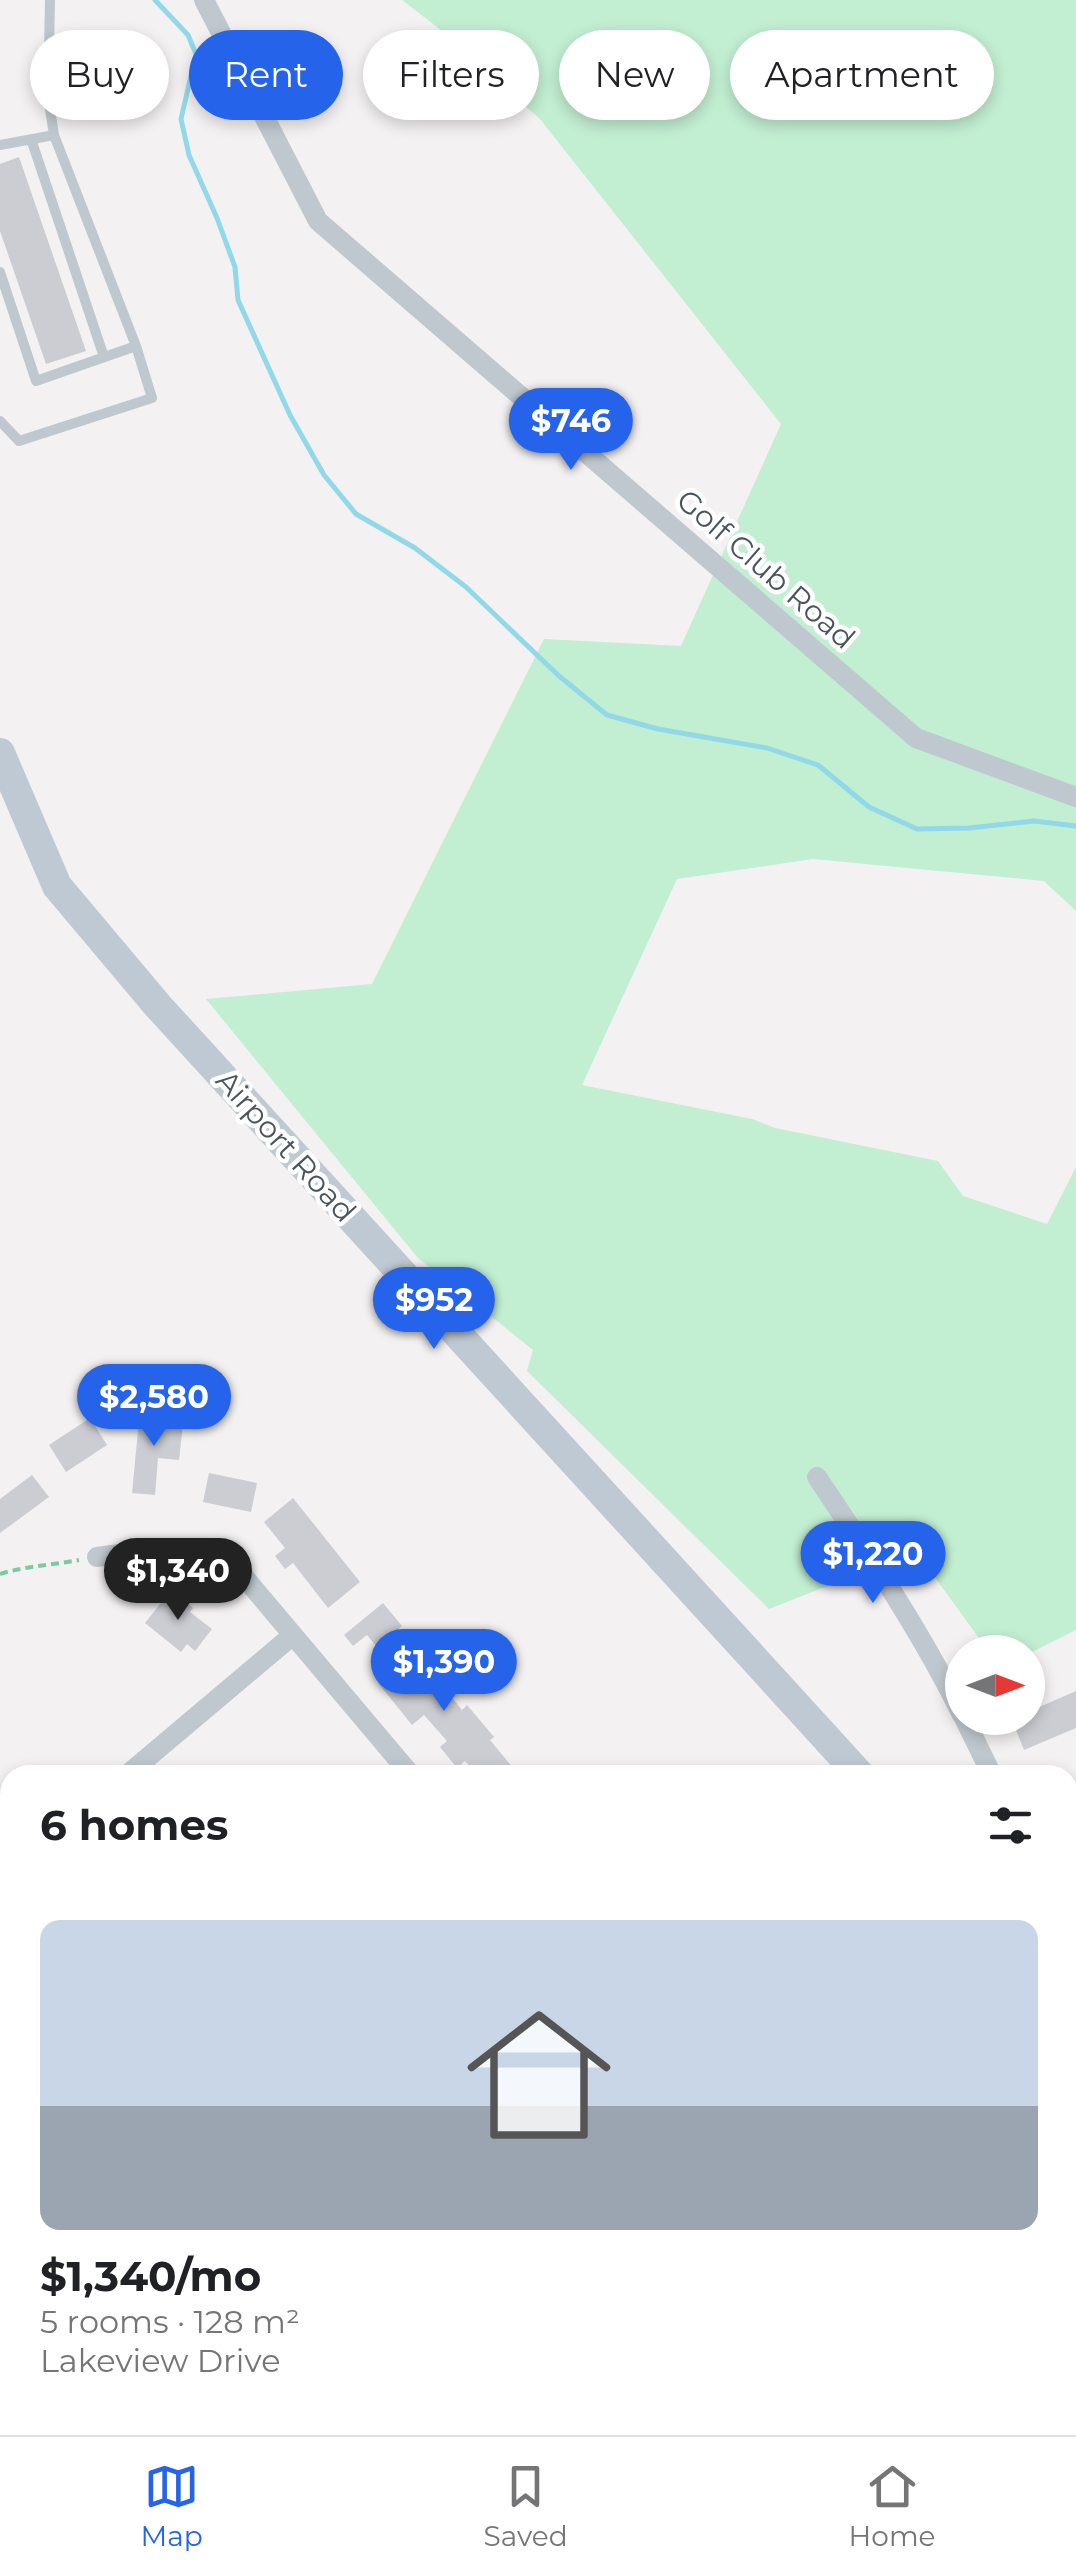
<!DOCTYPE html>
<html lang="en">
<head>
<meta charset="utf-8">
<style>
  body { margin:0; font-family:Montserrat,sans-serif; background:#f2f2f2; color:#202124; height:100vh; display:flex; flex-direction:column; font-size:38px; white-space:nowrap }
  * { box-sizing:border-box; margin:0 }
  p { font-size:32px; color:#757577 }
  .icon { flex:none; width:55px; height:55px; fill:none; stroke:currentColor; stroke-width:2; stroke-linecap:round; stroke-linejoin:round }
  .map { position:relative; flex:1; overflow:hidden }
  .panel { position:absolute; left:0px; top:1765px; width:1078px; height:670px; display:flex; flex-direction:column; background:#fff; border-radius:30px 30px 0 0; box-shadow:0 5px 15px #0003 }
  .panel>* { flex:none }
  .top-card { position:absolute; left:30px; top:30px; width:1018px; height:90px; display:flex; gap:20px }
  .needle { width:65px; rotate:90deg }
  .buttons { position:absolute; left:945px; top:1635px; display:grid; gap:20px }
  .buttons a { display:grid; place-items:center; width:100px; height:100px; border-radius:50%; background:#fff; box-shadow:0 5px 15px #0003; font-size:50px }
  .price { position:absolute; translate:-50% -85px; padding:0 22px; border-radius:35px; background:#2563eb; color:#fff; font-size:32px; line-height:65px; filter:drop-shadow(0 2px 5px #0008) }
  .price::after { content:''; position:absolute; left:50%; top:60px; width:30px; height:22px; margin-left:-15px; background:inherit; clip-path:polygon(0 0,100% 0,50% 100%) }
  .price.active { background:#222; color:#fff }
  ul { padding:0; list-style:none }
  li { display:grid; align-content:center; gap:20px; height:530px; padding:0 40px }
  li span { display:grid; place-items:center; height:310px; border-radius:20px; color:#555 }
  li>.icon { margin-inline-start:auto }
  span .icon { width:180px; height:180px; fill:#fffc; stroke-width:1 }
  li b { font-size:42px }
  h2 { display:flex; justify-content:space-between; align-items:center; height:120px; padding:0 40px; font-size:42px }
  .pill { padding:0 35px; border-radius:45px; background:#fff; box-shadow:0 5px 15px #0003; font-size:35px; line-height:90px }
  .pill.active { background:#2563eb; color:#fff }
  .menu { display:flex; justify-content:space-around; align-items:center; height:140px; border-top:2px solid #e0e0e0; background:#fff; font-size:28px; color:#757577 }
  .menu a { display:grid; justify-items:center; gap:5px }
  .menu .active { color:#2563eb }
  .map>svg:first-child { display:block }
  .green { fill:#c2eed2 }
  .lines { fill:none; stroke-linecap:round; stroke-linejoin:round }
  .stream { stroke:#91d9e9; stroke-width:5 }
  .building { fill:#cbcdd3 }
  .path { stroke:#7bcba1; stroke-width:4; stroke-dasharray:8 5; stroke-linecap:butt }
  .service { stroke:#bfc8ce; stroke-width:10 }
  .minor { stroke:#bfc8ce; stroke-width:20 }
  .secondary { stroke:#bfc9d3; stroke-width:30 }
  .labels { text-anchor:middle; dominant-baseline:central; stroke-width:9; stroke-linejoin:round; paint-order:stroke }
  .street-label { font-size:30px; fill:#49545d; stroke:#fff }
</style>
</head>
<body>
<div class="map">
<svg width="1076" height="2435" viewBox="0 0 1076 2435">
  <rect width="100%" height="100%" fill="#f3f1f1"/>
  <path class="green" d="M402 0H1076V911L1044 881 813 859 677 879 582 1085 752 1119 775 1128 938 1161 963 1196 1047 1224 1076 1167V1630L1028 1654V1652H989L916 1551 769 1609 527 1371 533 1350 418 1258 206 999 372 984 544 639 681 646 781 424 540 119 437 27Z"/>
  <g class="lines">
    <path class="stream" d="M155 0 188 35 196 54 181 119 189 155 217 218 235 267 238 300 290 415 324 475 356 514 415 548 466 587 559 676 607 715 658 729 767 748 818 765 869 807 917 829 969 828 1034 821 1076 826"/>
  </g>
  <path class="building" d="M19 157 86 351 46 364 0 231V164Z
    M140 1410 163 1412 162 1422 183 1424 179 1460 158 1458 155 1495 132 1493Z
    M90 1418 107 1445 66 1472 49 1445Z
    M209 1473 257 1483 251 1512 203 1502Z
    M32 1475 49 1497 0 1533V1499Z
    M293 1498 360 1582 328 1608 293 1563 285 1569 275 1556 285 1548 264 1522Z
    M171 1590 193 1608 190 1612 212 1629 195 1651 187 1644 181 1652 145 1623Z
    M383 1603 402 1626 377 1647 367 1635 353 1646 344 1635Z
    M427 1644 453 1674 441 1684 462 1710 467 1705 494 1737 490 1740 519 1775H477L465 1761 457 1768 440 1747 447 1741 424 1715 412 1725 379 1684Z
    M1076 1691V1728L1024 1750 1011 1718H1028V1712Z"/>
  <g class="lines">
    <path class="path" d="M0 1574C26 1566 52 1565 79 1560"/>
    <path class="service" d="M31 139 104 357
      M0 145 54 135
      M0 272 36 381 136 346 54 135 48 96 50 0
      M0 421 19 441 152 398 136 346"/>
    <path class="minor" d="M204 0 318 221 916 738 1076 797
      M817 1477C869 1555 921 1631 962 1715
      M97 1557 156 1549 197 1555 234 1565 411 1775
      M964 1718 992 1775
      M127 1775 293 1635
      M0 1892 10 1880
      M1068 2234 1076 2226
      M238 2425 239 2435
      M1006 2425 1015 2435
      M542 2435V2425
      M853 2435 864 2425"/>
    <path class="secondary" d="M0 753 57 886 158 1006 860 1775
      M1068 2002 1076 2012"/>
  </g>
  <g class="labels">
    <g class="street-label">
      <text transform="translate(766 569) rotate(41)">Golf Club Road</text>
      <text transform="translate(286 1146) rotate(48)">Airport Road</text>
    </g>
  </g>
</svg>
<div class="buttons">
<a><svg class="needle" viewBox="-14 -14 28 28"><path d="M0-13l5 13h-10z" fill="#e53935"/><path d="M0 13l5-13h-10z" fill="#757577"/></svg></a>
</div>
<b class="price" style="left:571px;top:473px">$746</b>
<b class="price" style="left:434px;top:1352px">$952</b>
<b class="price" style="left:154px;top:1449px">$2,580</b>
<b class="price" style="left:873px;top:1606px">$1,220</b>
<b class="price active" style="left:178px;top:1623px">$1,340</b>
<b class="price" style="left:444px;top:1714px">$1,390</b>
<div class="top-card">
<a class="pill">Buy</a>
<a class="pill active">Rent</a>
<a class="pill">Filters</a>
<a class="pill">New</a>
<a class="pill">Apartment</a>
</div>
<section class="panel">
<h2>6 homes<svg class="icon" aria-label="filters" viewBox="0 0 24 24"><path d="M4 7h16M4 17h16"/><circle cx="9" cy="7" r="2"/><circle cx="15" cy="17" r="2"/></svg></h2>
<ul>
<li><span style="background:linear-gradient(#c9d6e8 60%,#9aa5b1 0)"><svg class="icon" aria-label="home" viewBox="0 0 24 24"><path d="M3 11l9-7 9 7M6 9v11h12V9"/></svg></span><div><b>$1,340/mo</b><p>5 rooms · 128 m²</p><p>Lakeview Drive</p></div></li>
</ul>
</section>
</div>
<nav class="menu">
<a class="active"><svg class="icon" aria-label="map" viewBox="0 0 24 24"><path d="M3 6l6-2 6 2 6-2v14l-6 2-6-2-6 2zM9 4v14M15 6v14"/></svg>Map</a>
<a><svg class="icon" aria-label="saved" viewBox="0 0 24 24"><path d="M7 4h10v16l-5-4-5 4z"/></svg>Saved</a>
<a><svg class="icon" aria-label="home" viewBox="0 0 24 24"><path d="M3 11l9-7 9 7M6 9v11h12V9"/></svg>Home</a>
</nav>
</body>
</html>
